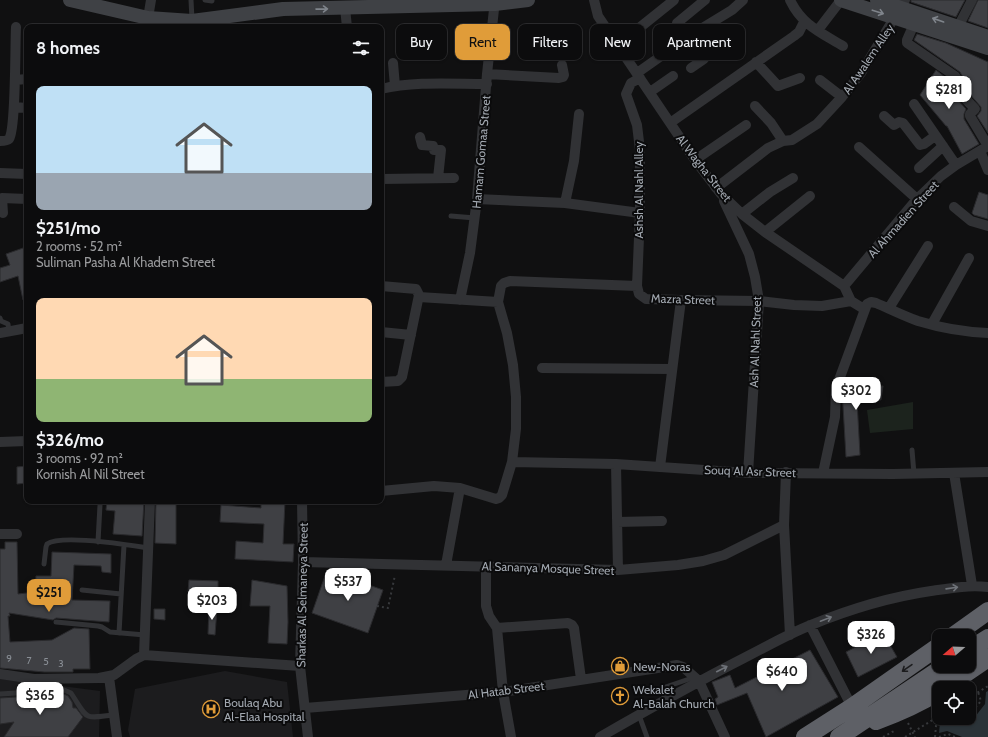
<!DOCTYPE html>
<html lang="en">
<head>
<meta charset="utf-8">
<style>
  body { margin:0; font-family:Cabin,sans-serif; background:#151516; color:#f1f3f6; height:100vh; display:flex; flex-direction:column; font-size:15px; white-space:nowrap }
  * { box-sizing:border-box; margin:0 }
  p { font-size:13px; color:#9a9b9d }
  .icon { flex:none; width:22px; height:22px; fill:none; stroke:currentColor; stroke-width:2; stroke-linecap:round; stroke-linejoin:round }
  .map { position:relative; flex:1; overflow:hidden }
  .details { position:absolute; left:24px; top:24px; width:360px; height:480px; display:flex; flex-direction:column; background:#0c0c0d; border-radius:8px; box-shadow:0 1px 3px #0004,0 0 0 1px #2c2c2e }
  .details>* { flex:none }
  .hud { position:absolute; left:396px; top:24px; width:380px; height:36px; display:flex; gap:8px }
  .needle { width:26px; rotate:251deg }
  .tools { position:absolute; left:932px; top:629px; display:grid; gap:8px }
  .tools a { display:grid; place-items:center; width:44px; height:44px; border-radius:8px; background:#0c0c0d; box-shadow:0 1px 3px #0004,0 0 0 1px #2c2c2e; font-size:20px }
  .price { position:absolute; translate:-50% -34px; padding:0 9px; border-radius:8px; background:#fff; color:#222; font-size:13px; line-height:26px; filter:drop-shadow(0 1px 2px #0008) }
  .price::after { content:''; position:absolute; left:50%; top:24px; width:12px; height:9px; margin-left:-6px; background:inherit; clip-path:polygon(0 0,100% 0,50% 100%) }
  .price.on { background:#e09c39; color:#111 }
  ul { padding:0; list-style:none }
  li { display:grid; align-content:center; gap:8px; height:212px; padding:0 12px }
  li span { display:grid; place-items:center; height:124px; border-radius:8px; color:#555 }
  li>.icon { margin-inline-start:auto }
  span .icon { width:72px; height:72px; fill:#fffc; stroke-width:1 }
  li b { font-size:17px }
  h2 { display:flex; justify-content:space-between; align-items:center; height:48px; padding:0 12px; font-size:17px }
  .tag { padding:0 14px; border-radius:8px; background:#0c0c0d; box-shadow:0 1px 3px #0004,0 0 0 1px #2c2c2e; font-size:14px; line-height:36px }
  .tag.on { background:#e09c39; color:#111 }
  .map>svg:first-child { display:block }
  .built { fill:#1c1c1e }
  .green { fill:#1c231d }
  .water { fill:#2b3338 }
  .building { fill:#3f4044; stroke:#2a2a2d }
  .lines { fill:none; stroke-linecap:round; stroke-linejoin:round }
  .path { stroke:#37393c; stroke-width:2; stroke-dasharray:2 3; stroke-linecap:butt }
  .lane { stroke:#313235; stroke-width:5 }
  .street { stroke:#313235; stroke-width:10 }
  .secondary { stroke:#3f4145; stroke-width:14 }
  .highway { stroke:#5e6066; stroke-width:18 }
  .path-bridge { stroke:#37393c; stroke-width:2; stroke-dasharray:2 3; stroke-linecap:butt }
  .oneway { stroke:#7f848b }
  .oneway2 { stroke:#6f7379 }
  .oneway3 { stroke:#1c1c1e }
  .labels { text-anchor:middle; dominant-baseline:central; stroke-width:4; stroke-linejoin:round; paint-order:stroke }
  .number-label { font-size:10px; fill:#898e95 }
  .street-label { font-size:12px; fill:#a2a8b0; stroke:#0b0b0c }
  .poi-label { font-size:12px; fill:#a2a8b0; stroke:#0b0b0c; text-anchor:start }
</style>
</head>
<body>
<div class="map">
<svg width="988" height="737" viewBox="0 0 988 737">
  <rect width="100%" height="100%" fill="#101011"/>
  <path class="built" d="M225 671 287 682 293 737H130L128 730 135 689Z
    M0 678 100 691 99 737H0Z"/>
  <path class="green" d="M913 402V429L870 433 867 410Z"/>
  <path class="water" d="M988 691V737H962L947 731 939 733 940 722C952 716 959 718 971 722L985 704 986 692Z"/>
  <path class="building" d="M911 0H965L956 17 911 2Z
    M978 0H988V28L968 21Z
    M917 34 946 43 988 62V133L977 116 981 111V107L967 91 965 81 960 72 914 40Z
    M936 70 950 81 953 84 956 98 966 109 964 114V119L979 144 962 154 947 126H946L920 95Z
    M979 192 988 195V219L974 215 972 213Z
    M26 247 27 254V299L23 300 18 276 0 282V268L10 265 6 254Z
    M861 378 863 386H883L881 400 857 401 860 455 846 457 842 389 845 383Z
    M27 466V483L17 484V467Z
    M107 501H144L142 536 113 534 115 511 106 510Z
    M156 501H176V544L155 543Z
    M261 501H285L283 544H294L293 562 235 559 236 541 263 543 264 524 220 522 221 505 261 508Z
    M5 542H17L18 594 35 592 36 576H51L52 552 111 554V573L102 572 101 566 74 565 72 600 110 601 109 622 56 618 53 620 9 613 10 616H8L10 642 52 640 74 628 89 629 90 669H73V672H44L0 668V549H5Z
    M327 570 383 590 368 633 312 613Z
    M189 580 218 581V593L188 592Z
    M252 580 287 586 288 622 287 644 268 643 270 606H250Z
    M209 606 217 609 215 635 208 634Z
    M154 609H165V620L154 619Z
    M883 633 897 657 858 677 846 652Z
    M810 650 838 697 766 737 747 693 717 705 715 699 718 697 712 682 730 675 735 688Z
    M64 694 68 696 72 702 73 708H76L83 717 68 737H4L14 722 0 724V698Z"/>
  <g class="lines">
    <path class="path" d="M377 606 388 608 395 575
      M969 698 988 686
      M969 715 981 701 978 692
      M883 737 894 731
      M905 737 939 716
      M939 737 948 734 955 737"/>
    <path class="lane" d="M191 0 192 19
      M205 0 212 1
      M451 216 475 218
      M0 318 1 321 8 324 9 331
      M912 450 914 474
      M98 542 100 505
      M44 564 46 547 47 544C61 534 129 545 148 548
      M82 590 121 594
      M56 622 98 626 102 627 110 632 145 635
      M119 633 124 545
      M651 692 695 677
      M0 694 64 690 71 693C88 719 82 719 114 715
      M639 715 647 737"/>
    <path class="street" d="M594 0 598 16 695 160 721 194 742 214 765 232 844 286 851 301
      M790 0C802 25 820 32 843 46
      M345 8 347 27
      M148 18 151 0
      M677 23 705 0
      M914 24 907 40V43L955 76 959 82 961 94 975 109 970 114V116L988 146
      M958 27 972 0
      M818 30 841 0
      M691 35 704 59 691 68
      M618 45 674 0
      M756 62 778 86 800 78
      M393 63 395 86
      M637 73 691 35 732 10 743 0
      M487 74 559 78 563 77 564 75 562 65
      M640 78 631 83 626 94 637 125 640 150V213L637 286 639 294 646 299 681 300 759 301 794 305 822 306 851 301 864 309
      M15 80 27 79
      M820 80 842 97
      M381 89C415 81 451 84 487 84
      M650 92 673 76
      M914 104 956 165
      M755 106 771 123 783 141
      M14 107 27 108
      M884 116 894 125 899 122 903 123 920 145 924 144 935 136
      M670 123 794 36 799 32 804 22
      M420 137 422 145 433 146 434 150H441L438 178
      M0 141C3 141 7 141 9 139 16 129 15 43 16 27
      M859 147 917 199
      M980 151 988 170
      M695 160 746 125
      M919 168 943 146
      M0 173 27 174
      M381 179 454 178
      M716 188 768 148 783 141 792 140 817 124 842 97 861 73 905 0
      M477 199 565 203 640 213
      M724 201 749 254 755 277 759 301 748 473
      M565 203 574 161 579 114
      M954 207 971 221 988 226
      M3 213 2 198 27 199
      M742 214 770 192 793 178
      M765 232 810 196
      M381 286 416 289 419 295 402 377 398 381 381 382
      M844 286 917 199 941 176 956 165 988 146
      M419 297 498 302
      M460 300 470 253 477 199 487 74 495 0
      M889 308 928 246
      M932 324 969 258
      M381 332 411 335
      M0 333 27 328
      M542 368 672 369
      M0 442 27 441
      M512 462 616 464 748 473 893 474 988 472
      M616 464 618 570
      M660 467 681 300
      M786 472 784 525 790 635
      M823 473 835 417 836 388 867 304 871 302 876 303C890 309 904 316 918 321 941 328 964 332 988 333
      M954 473 972 585
      M381 491 434 486 460 488 496 499 499 498 502 495 512 462 516 429V397L513 365 507 333 498 302 501 286 504 283 510 281 637 286
      M302 501 303 562 300 666 308 737
      M617 522 662 521
      M0 534H17
      M303 562 618 570 678 565 703 561 724 555 784 525
      M446 565 460 488
      M486 566V606L489 616 497 628 503 692 511 737
      M810 625 852 707
      M497 628 568 623 572 625 574 628 581 679
      M144 655 150 501
      M0 674 34 679 99 678 114 675 136 659 144 655 300 666
      M109 677 117 737
      M305 708 503 692 677 665 683 667 699 681 725 737
      M600 737C647 710 695 683 744 658 766 647 788 634 811 625 850 609 890 597 931 591 951 588 968 585 988 587"/>
    <path class="secondary" d="M70 0 148 18 192 21 283 9 495 4 528 0
      M841 0 988 48
      M877 0 988 37"/>
    <path class="highway" d="M953 636 988 611
      M969 650 988 638
      M944 688 988 658
      M876 721C898 713 919 704 939 691
      M805 737 852 707 939 646
      M839 737 945 666"/>
    <path class="path-bridge" d="M908 723 915 737
      M935 737 938 704"/>
  </g>
  <defs><path id="oneway-shaft" d="M-6 0H5M1.5-3L5.5 0L1.5 3" fill="none" stroke-width="1.6" stroke-linecap="round" stroke-linejoin="round"/></defs>
  <g class="oneway">
    <use href="#oneway-shaft" transform="translate(322 9) rotate(-1)"/>
    <use href="#oneway-shaft" transform="translate(878 12) rotate(18)"/>
    <use href="#oneway-shaft" transform="translate(938 20) rotate(-161)"/>
  </g>
  <g class="oneway2">
    <use href="#oneway-shaft" transform="translate(952 588) rotate(-8)"/>
    <use href="#oneway-shaft" transform="translate(826 619) rotate(-21)"/>
    <use href="#oneway-shaft" transform="translate(722 669) rotate(-27)"/>
  </g>
  <use class="oneway3" href="#oneway-shaft" transform="translate(907 668) rotate(145)"/>
  <defs>
    <g id="shop-ring" transform="scale(0.9)"><circle r="9.5" fill="#0b0b0c" stroke="#e09c39" stroke-width="1.5"/><path d="M-5-2.5h2.3a2.7 3.5 0 0 1 5.4 0H5L5.5 6h-11ZM-1.5-2.5h3a1.5 2.3 0 0 0-3 0Z" fill="#e09c39"/></g>
    <g id="church-ring" transform="scale(0.9)"><circle r="9.5" fill="#0b0b0c" stroke="#e09c39" stroke-width="1.5"/><path d="M-1.2-6h2.4v3.5h3.3v2.4h-3.3V6h-2.4V-.1h-3.3v-2.4h3.3Z" fill="#e09c39"/></g>
    <g id="hospital-ring" transform="scale(0.9)"><circle r="9.5" fill="#0b0b0c" stroke="#e09c39" stroke-width="1.5"/><path d="M-5-5h3v3.5h4V-5h3V5h-3V1.5h-4V5h-3Z" fill="#e09c39"/></g>
  </defs>
  <g fill-rule="evenodd">
    <use href="#shop-ring" x="620" y="666"/>
    <use href="#church-ring" x="620" y="696"/>
    <use href="#hospital-ring" x="211" y="709"/>
  </g>
  <g class="labels">
    <g class="number-label">
      <text x="9" y="658">9</text>
      <text x="29" y="660">7</text>
      <text x="46" y="661">5</text>
      <text x="61" y="663">3</text>
    </g>
    <g class="street-label">
      <text transform="translate(868 59) rotate(-56)">Al Awalem Alley</text>
      <text transform="translate(481 152) rotate(-85)">Hamam Gomaa Street</text>
      <text transform="translate(704 168) rotate(52)">Al Wagha Street</text>
      <text transform="translate(638 190) rotate(-90)">Ashsh Al Nahl Alley</text>
      <text transform="translate(903 219) rotate(-48)">Al Ahmadien Street</text>
      <text transform="translate(683 299) rotate(2)">Mazra Street</text>
      <text transform="translate(755 342) rotate(-88)">Ash Al Nahl Street</text>
      <text transform="translate(750 471) rotate(2)">Souq Al Asr Street</text>
      <text transform="translate(548 568) rotate(2)">Al Sananya Mosque Street</text>
      <text transform="translate(302 595) rotate(-89)">Sharkas Al Selmaneya Street</text>
      <text transform="translate(506 690) rotate(-7)">Al Hatab Street</text>
    </g>
    <g class="poi-label">
      <text x="633" y="666">New-Noras</text>
      <text x="633" y="689">Wekalet<tspan x="633" dy="14">Al-Balah Church</tspan></text>
      <text x="224" y="702">Boulaq Abu<tspan x="224" dy="14">Al-Elaa Hospital</tspan></text>
    </g>
  </g>
</svg>
<div class="tools">
<a><svg class="needle" viewBox="-14 -14 28 28"><path d="M0-13l5 13h-10z" fill="#e53935"/><path d="M0 13l5-13h-10z" fill="#9a9b9d"/></svg></a>
<a><svg class="icon" aria-label="locate" viewBox="0 0 24 24"><circle cx="12" cy="12" r="6"/><path d="M12 2v4M12 18v4M2 12h4M18 12h4"/></svg></a>
</div>
<b class="price" style="left:949px;top:110px">$281</b>
<b class="price" style="left:856px;top:411px">$302</b>
<b class="price" style="left:348px;top:602px">$537</b>
<b class="price on" style="left:49px;top:613px">$251</b>
<b class="price" style="left:212px;top:621px">$203</b>
<b class="price" style="left:871px;top:655px">$326</b>
<b class="price" style="left:782px;top:692px">$640</b>
<b class="price" style="left:40px;top:716px">$365</b>
<div class="hud">
<a class="tag">Buy</a>
<a class="tag on">Rent</a>
<a class="tag">Filters</a>
<a class="tag">New</a>
<a class="tag">Apartment</a>
</div>
<section class="details">
<h2>8 homes<svg class="icon" aria-label="filters" viewBox="0 0 24 24"><path d="M4 7h16M4 17h16"/><circle cx="9" cy="7" r="2"/><circle cx="15" cy="17" r="2"/></svg></h2>
<ul>
<li><span style="background:linear-gradient(#bfe0f5 70%,#9aa5b1 0)"><svg class="icon" aria-label="home" viewBox="0 0 24 24"><path d="M3 11l9-7 9 7M6 9v11h12V9"/></svg></span><div><b>$251/mo</b><p>2 rooms · 52 m²</p><p>Suliman Pasha Al Khadem Street</p></div></li>
<li><span style="background:linear-gradient(#ffd9b3 65%,#8fb573 0)"><svg class="icon" aria-label="home" viewBox="0 0 24 24"><path d="M3 11l9-7 9 7M6 9v11h12V9"/></svg></span><div><b>$326/mo</b><p>3 rooms · 92 m²</p><p>Kornish Al Nil Street</p></div></li>
</ul>
</section>
</div>
</body>
</html>
